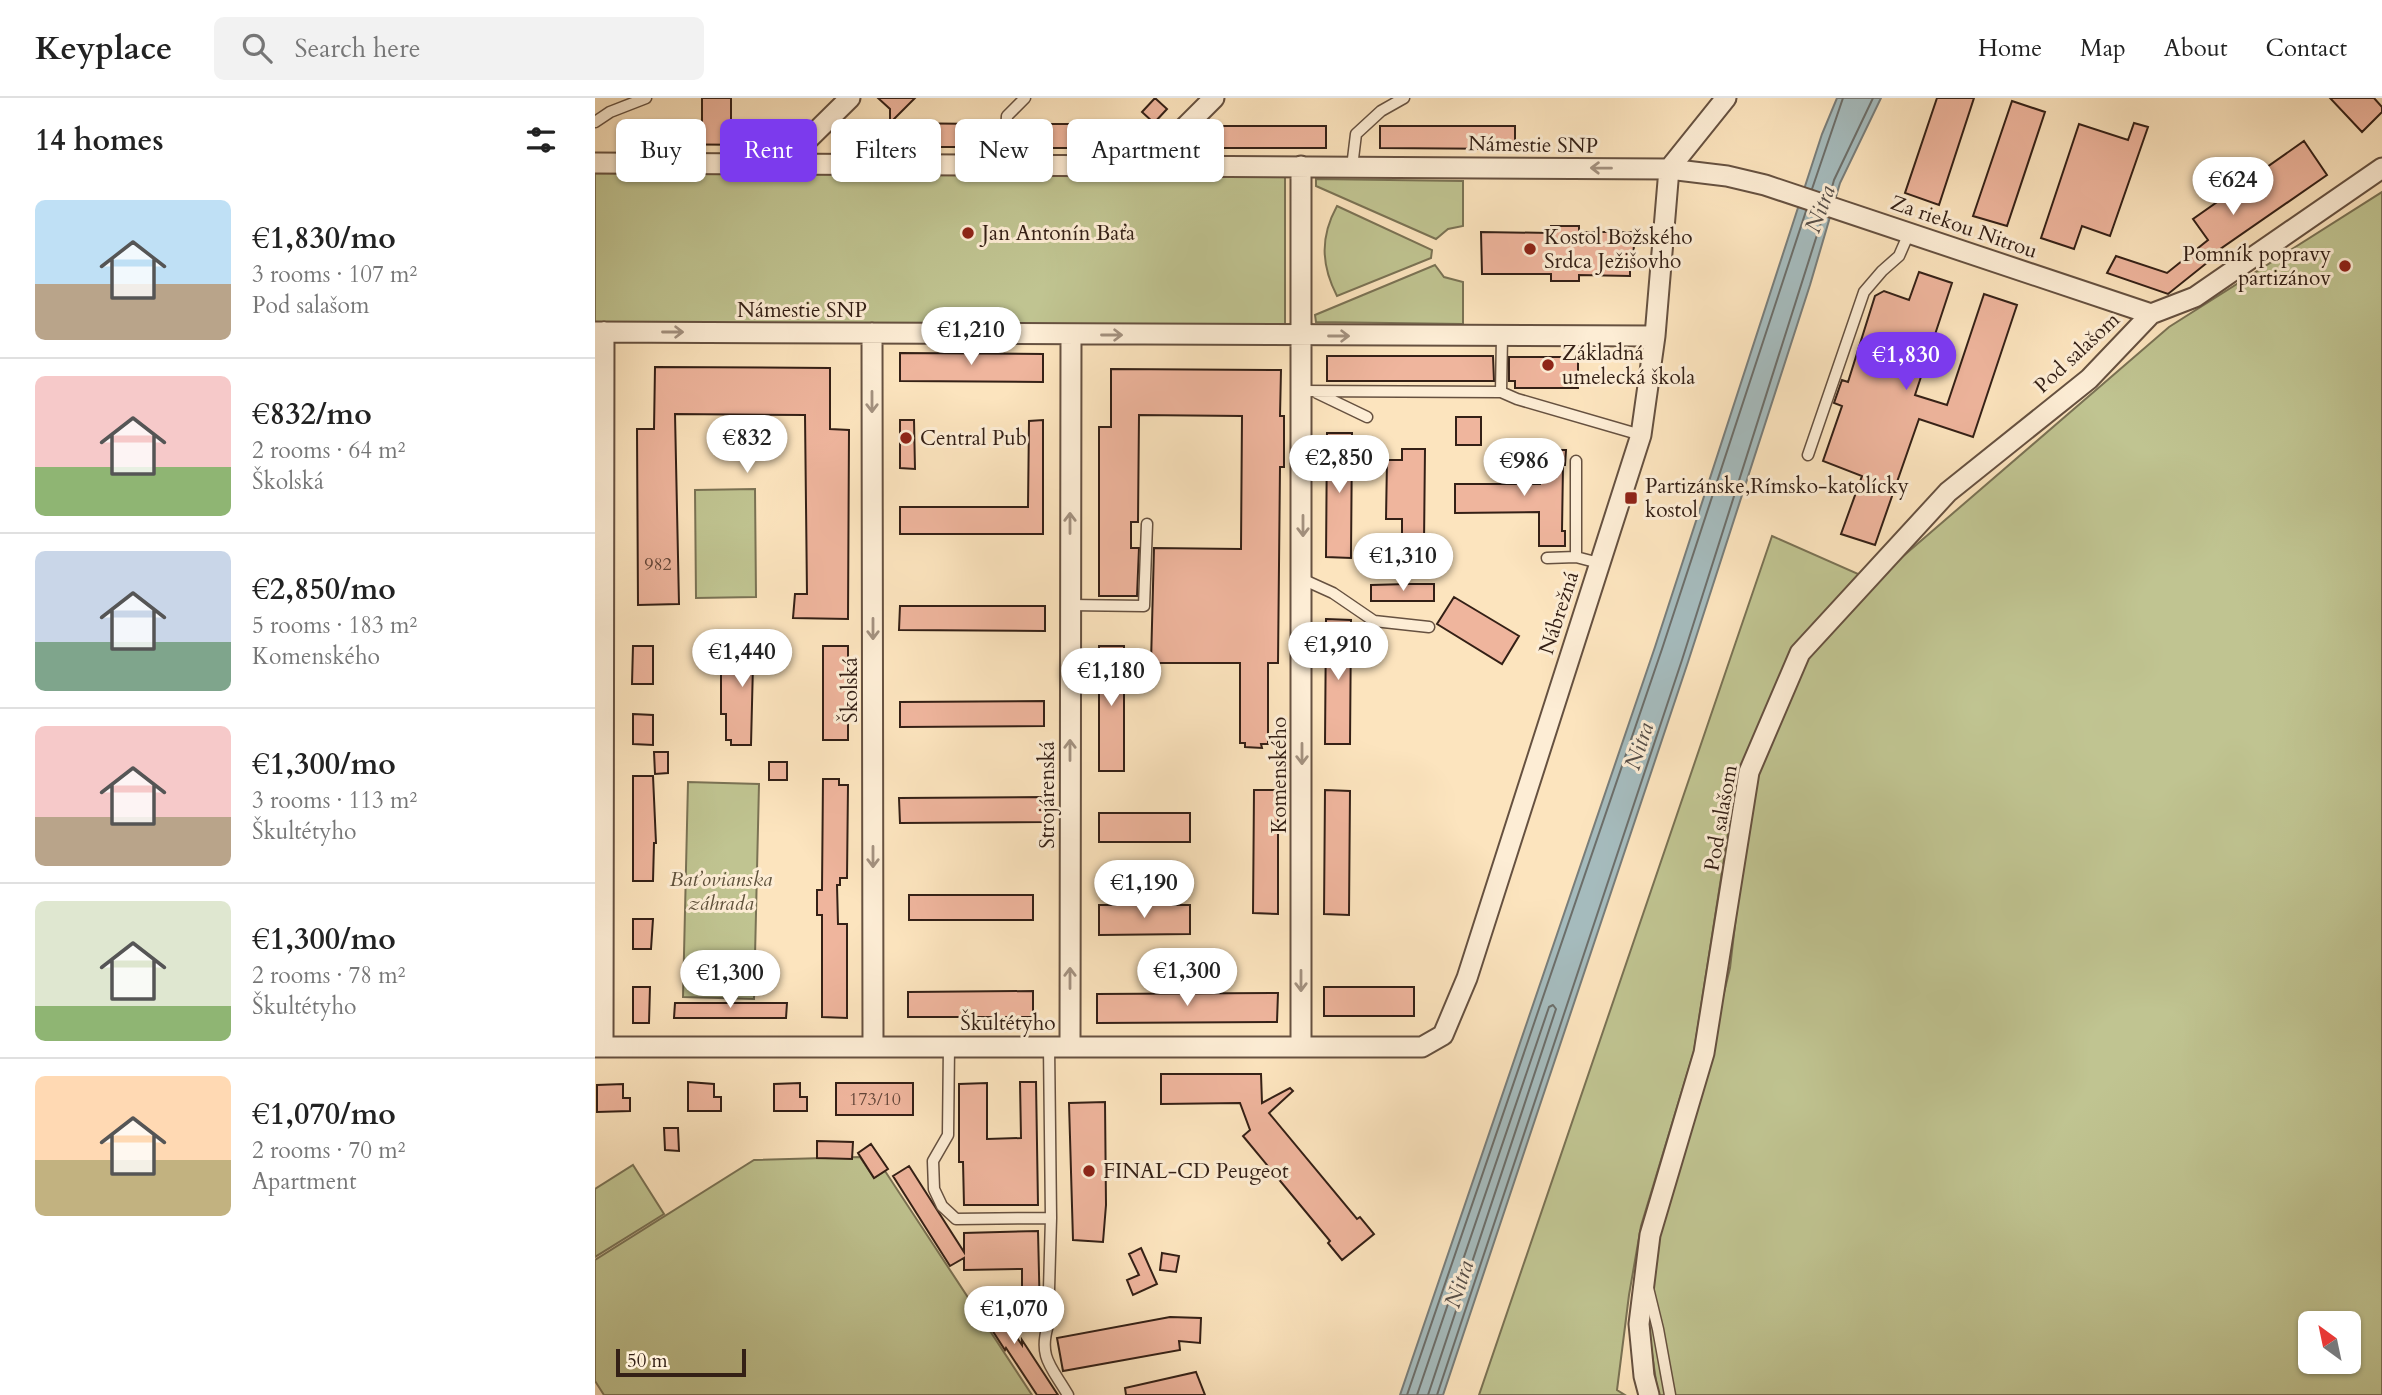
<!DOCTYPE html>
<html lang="en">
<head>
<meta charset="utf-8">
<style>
  body { margin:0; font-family:Cardo,serif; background:#f2f2f2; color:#222; height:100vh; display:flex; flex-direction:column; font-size:26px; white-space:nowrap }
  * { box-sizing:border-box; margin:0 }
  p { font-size:23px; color:#767676 }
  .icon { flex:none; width:38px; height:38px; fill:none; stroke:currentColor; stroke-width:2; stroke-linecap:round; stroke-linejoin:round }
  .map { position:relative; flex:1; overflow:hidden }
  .details { display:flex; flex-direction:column; background:#fff; width:595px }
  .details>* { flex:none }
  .top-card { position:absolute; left:21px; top:21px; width:665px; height:63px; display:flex; gap:14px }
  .needle { width:46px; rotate:327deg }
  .tools { position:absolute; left:1703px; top:1213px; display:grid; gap:14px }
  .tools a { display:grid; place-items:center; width:63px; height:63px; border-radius:10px; background:#fff; box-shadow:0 2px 5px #0004; font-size:35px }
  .scale { position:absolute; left:21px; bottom:18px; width:130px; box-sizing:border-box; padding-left:7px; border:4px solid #342016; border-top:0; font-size:19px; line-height:24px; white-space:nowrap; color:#342016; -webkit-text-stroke:5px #fdedd5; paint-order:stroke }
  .price { position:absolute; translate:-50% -60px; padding:0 16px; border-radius:24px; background:#fff; color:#222; font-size:23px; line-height:46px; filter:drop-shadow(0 2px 4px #0008) }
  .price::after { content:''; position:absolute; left:50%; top:42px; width:21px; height:16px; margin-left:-10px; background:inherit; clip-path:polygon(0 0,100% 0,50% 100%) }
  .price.selected { background:#7c3aed; color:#fff }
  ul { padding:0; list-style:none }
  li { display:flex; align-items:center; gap:21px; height:175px; padding:0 35px }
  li+li { border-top:2px solid #e0e0e0 }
  li span { display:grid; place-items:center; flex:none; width:196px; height:140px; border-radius:10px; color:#555 }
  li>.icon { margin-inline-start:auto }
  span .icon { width:84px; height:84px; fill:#fffc; stroke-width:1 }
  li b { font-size:30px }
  h2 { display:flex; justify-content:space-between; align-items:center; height:84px; padding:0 35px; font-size:30px }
  .pill { padding:0 24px; border-radius:10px; background:#fff; box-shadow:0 2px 5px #0004; font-size:24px; line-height:63px }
  .pill.selected { background:#7c3aed; color:#fff }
  header { display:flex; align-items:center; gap:42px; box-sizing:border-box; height:98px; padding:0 35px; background:#fff; border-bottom:2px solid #e0e0e0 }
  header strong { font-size:33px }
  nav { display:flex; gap:38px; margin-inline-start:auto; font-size:24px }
  .search { width:490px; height:63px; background:#f2f2f2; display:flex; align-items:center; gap:18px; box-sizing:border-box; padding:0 24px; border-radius:10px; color:#767676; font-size:26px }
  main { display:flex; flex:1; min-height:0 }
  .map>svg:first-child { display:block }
  .green { fill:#c0c491; stroke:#7a7254; stroke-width:2; fill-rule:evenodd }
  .water { fill:#a5bbbd; stroke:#787d7a; stroke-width:2 }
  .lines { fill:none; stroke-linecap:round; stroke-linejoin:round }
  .shore { stroke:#6c6e6a; stroke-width:2 }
  .building { fill:#efb59d; stroke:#342016; stroke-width:2 }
  .service-casing { stroke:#665140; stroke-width:13 }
  .minor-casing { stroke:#665140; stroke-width:23 }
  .service { stroke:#fdedd5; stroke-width:10 }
  .minor { stroke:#fdedd5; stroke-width:19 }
  .oneway { stroke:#a3917f }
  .poi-dot { fill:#8f2418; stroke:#fdedd5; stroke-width:2.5 }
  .labels { text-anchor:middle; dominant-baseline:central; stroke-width:6; stroke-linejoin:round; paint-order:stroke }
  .number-label { font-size:18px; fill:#634538 }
  .street-label { font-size:21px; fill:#342016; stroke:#fdedd5 }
  .poi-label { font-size:21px; fill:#342016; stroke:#fdedd5; text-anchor:start }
  .park-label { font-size:21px; font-style:italic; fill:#5e513b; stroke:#fdedd5 }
  .water-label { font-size:23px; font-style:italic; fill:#564e48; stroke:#fdedd5 }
</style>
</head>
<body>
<header>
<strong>Keyplace</strong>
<div class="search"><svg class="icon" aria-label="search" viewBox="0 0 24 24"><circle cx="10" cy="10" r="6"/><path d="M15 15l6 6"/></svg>Search here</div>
<nav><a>Home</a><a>Map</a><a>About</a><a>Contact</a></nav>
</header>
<main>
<section class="details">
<h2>14 homes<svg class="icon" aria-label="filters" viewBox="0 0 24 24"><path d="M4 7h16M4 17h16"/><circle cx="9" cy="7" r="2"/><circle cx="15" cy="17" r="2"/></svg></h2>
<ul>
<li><span style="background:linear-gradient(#bfe0f5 60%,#b9a48a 0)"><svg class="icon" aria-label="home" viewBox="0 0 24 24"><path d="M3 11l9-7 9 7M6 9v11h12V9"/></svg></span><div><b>€1,830/mo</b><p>3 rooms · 107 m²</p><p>Pod salašom</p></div></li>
<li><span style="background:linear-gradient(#f6c9c9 65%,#8fb573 0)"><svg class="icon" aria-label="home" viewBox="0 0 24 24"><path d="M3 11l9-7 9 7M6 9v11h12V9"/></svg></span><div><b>€832/mo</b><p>2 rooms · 64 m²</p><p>Školská</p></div></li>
<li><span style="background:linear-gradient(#c9d6e8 65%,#7fa58c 0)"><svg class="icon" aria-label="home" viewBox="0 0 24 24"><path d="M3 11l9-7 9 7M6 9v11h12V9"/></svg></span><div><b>€2,850/mo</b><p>5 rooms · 183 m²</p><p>Komenského</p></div></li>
<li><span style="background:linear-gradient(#f6c9c9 65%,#b9a48a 0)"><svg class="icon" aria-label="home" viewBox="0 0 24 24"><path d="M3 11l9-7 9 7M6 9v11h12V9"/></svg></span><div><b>€1,300/mo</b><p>3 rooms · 113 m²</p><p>Škultétyho</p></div></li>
<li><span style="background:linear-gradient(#dfe7d0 75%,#8fb573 0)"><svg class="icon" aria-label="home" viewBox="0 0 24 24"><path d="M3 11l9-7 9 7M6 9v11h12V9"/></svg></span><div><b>€1,300/mo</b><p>2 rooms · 78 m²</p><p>Škultétyho</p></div></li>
<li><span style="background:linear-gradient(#ffd9b3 60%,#c2b280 0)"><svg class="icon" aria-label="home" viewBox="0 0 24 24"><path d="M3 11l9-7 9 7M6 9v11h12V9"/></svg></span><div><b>€1,070/mo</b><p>2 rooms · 70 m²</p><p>Apartment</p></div></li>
</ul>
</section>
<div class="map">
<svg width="1787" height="1297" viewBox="0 0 1787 1297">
  <rect width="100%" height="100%" fill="#fce4be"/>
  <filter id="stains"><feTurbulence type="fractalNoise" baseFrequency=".00286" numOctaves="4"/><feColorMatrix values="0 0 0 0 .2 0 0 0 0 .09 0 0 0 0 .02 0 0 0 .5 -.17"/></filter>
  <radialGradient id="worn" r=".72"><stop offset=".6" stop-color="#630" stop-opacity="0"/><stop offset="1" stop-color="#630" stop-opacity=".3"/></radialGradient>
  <path class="green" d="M0 75 690 78V226H0Z
    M721 81 868 83V128L853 131 841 141 721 88Z
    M1787 94V1297H1063L1054 1234V1196L1060 1144 1114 956 1135 870 1156 689 1209 559 1277 485 1574 229ZM1715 1225H1754V1264H1715Z
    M742 108 837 152 836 160 742 198C726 167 725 139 742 108Z
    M840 167 849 179 868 184V226L721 224 720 217Z
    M160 391 161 499 101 500 100 392Z
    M1177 438 1270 479 1202 544 1149 667 1137 710 1099 953 1046 1128 1034 1197 1022 1292 1030 1297H884Z
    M93 684 164 686 159 901 88 899Z
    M265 1059 279 1080 290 1073 437 1297H9L0 1283V1162L159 1062Z
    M38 1067 69 1116 0 1159V1091Z"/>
  <path class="water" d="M1242 0H1286L1245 85 1215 187 1093 564 848 1297H805L1060 549 1227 36Z"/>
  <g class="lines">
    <path class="shore" d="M1217 91 1248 0
      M1235 97 1239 82 1278 0
      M812 1297 1067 551 1211 113
      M822 1297 954 909 958 907 961 911 833 1297
      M842 1297 1087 562 1228 118"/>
  </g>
  <path class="building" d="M107 0H136V25H176V47L40 46V25H107Z
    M283 0H320L295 25V11Z
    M560 0 572 11 559 25 547 14Z
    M1342 0H1379L1344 107 1310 95Z
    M1735 0H1779L1787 9V14L1767 34Z
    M1417 3 1450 14 1412 128 1378 118Z
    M295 25 387 26V49H295Z
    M1539 25 1553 29 1515 138 1487 128 1479 151 1446 140 1484 26 1533 42Z
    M433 26H525V50H433Z
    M624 28H731V50H624Z
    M785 28H920V51L785 50Z
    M1709 43 1732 77 1621 154 1623 156 1573 196 1512 175 1521 158 1572 175 1613 142 1598 121Z
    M956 128H984V134H1036V144L1039 143 1038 170 1035 169V178L984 177V183H956V176H887L886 134 956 135Z
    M1324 174 1357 185 1320 297 1352 307 1389 196 1422 207 1378 339 1324 321 1280 447 1246 436 1267 378 1228 363 1247 308 1239 305 1247 282 1253 284 1280 198 1289 193 1314 202Z
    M305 255 448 256V284L305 283Z
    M732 258H898L899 283H732Z
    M914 259H983V290H920V283H914Z
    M60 269 235 270V331L254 332 253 521 198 520 200 496H212L210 317 80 316 84 506 43 507 42 331H59Z
    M516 271 686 272 685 318H689V369H685L683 565H673V646H666L667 650 650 649V645H645V565H556L559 450 646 451 647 318 544 317 543 424H536V450H544L542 498H504V329H516Z
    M861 319H886V347H861Z
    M305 322H319L320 371 305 370Z
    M448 322V436H305V409H433L434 323Z
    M732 335H757L756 460 731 459Z
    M807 351H830L829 445H807V421H791L792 362H807Z
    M945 352H971L970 367H968L967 433H970V448H944V414L860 415V386H945Z
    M812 486H839V503H776V487Z
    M859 499 924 538 907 566 842 526Z
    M305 508H450V533L304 532Z
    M731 521 756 522 755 646H730Z
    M38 548H58V586H37Z
    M186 548V566H158L156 647H136V642H131V616H126V574H131V549Z
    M228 548H253V642H228Z
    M504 548H529V673H504Z
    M449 603V628L305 629V604Z
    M38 616 58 617V647L38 646Z
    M59 654H73V675L60 676Z
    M174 664H192V682H174Z
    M38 678H58L61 745H59L58 783H38Z
    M228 681H244V687H253L252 780H245V787H242L243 826H252V920L227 919V817H222V792H227Z
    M659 692H683V816L658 815Z
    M730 692 755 693 754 817 729 816Z
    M449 699V724L305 725 304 700Z
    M504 715H595V744H504Z
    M314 797H438V822H314Z
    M504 807H595V836L504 837Z
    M38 821H58L56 851H38Z
    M38 889H55L54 925H38Z
    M729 889H819V918H729Z
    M438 893V919H313V894Z
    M683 895 682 924 502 925V896Z
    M80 905H192L191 920H79Z
    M566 976H666L667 1005 695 990 698 993 674 1015 762 1121 765 1119 779 1136 747 1162 733 1145 735 1143 648 1038 655 1032 645 1005 566 1006Z
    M93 984 119 986V999H126V1013H93Z
    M425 984H441L443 1107H369L368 1064H364V986L392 985V1041L426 1040Z
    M205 985V999H212V1013H179V986Z
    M241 985H318V1017H241Z
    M28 986V1000H35V1013L2 1014V987Z
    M510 1004 511 1107 508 1144 478 1142 474 1005Z
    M69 1030H83L84 1053 70 1052Z
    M222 1043 258 1044 257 1061 222 1060Z
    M276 1046 293 1071 279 1080 263 1055Z
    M314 1068 369 1154V1135L443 1133 445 1219H427V1171L369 1172V1160L355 1168 298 1078Z
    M546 1150 562 1186 538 1197 532 1182 544 1177 534 1156Z
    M567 1155 584 1158 581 1174 565 1172Z
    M390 1193 427 1247V1242L463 1297H442L411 1250 410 1252 377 1201Z
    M575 1219 606 1220 605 1245 584 1243 585 1252 468 1273 462 1240Z
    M601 1274 610 1297H531L530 1290Z"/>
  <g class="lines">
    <g class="service-casing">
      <path id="service" d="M0 24 15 14 51 0
        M409 68 412 18 430 0
        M757 69 761 36 786 13 809 0
        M708 293 906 294 922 301 1046 337
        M906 294 907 238
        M722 295 772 319
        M1213 357 1269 194 1287 173 1304 158 1314 135
        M981 459V363
        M952 460 981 459 1004 465
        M707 481 738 495 779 523 834 529
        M475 507 549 508 552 426
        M354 948 353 1037 338 1063 339 1091 347 1108 361 1121 456 1120
        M454 948 456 1120 453 1227C443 1260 457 1269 473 1297
        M1053 1190 1063 1231 1075 1297"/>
    </g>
    <g class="minor-casing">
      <path id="minor" d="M0 65 1074 71 1132 78 1170 87 1556 216
        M188 66 255 0
        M555 67 562 57 619 0
        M0 234 1060 238
        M277 235 278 948
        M475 948 476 236
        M706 948V68
        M0 949H827L848 937 872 880 1046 337 1060 238 1074 71 1131 0
        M8 949 9 234
        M1054 1297 1049 1278 1044 1226 1055 1137 1109 955 1154 674 1205 555 1353 394 1494 281 1556 216 1600 199 1787 70"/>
    </g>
    <use href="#service" class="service"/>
    <use href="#minor" class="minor"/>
  </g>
  <defs><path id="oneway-shaft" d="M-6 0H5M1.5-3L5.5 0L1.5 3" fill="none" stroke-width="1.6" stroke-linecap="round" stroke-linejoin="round" transform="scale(1.75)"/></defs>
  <g class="oneway">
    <use href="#oneway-shaft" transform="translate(1006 70) rotate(-179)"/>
    <use href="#oneway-shaft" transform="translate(78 234)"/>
    <use href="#oneway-shaft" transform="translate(517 237)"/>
    <use href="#oneway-shaft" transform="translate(744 238)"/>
    <use href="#oneway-shaft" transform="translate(277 304) rotate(90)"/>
    <use href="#oneway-shaft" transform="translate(475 425) rotate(-90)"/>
    <use href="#oneway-shaft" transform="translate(708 428) rotate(90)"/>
    <use href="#oneway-shaft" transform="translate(278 531) rotate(90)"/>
    <use href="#oneway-shaft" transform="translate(475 652) rotate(-90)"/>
    <use href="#oneway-shaft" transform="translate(707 656) rotate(90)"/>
    <use href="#oneway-shaft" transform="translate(278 759) rotate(90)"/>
    <use href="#oneway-shaft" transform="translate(475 880) rotate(-90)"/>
    <use href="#oneway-shaft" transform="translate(706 883) rotate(90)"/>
  </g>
  <g class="poi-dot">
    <circle cx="373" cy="135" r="7"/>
    <circle cx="935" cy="151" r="7"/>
    <circle cx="1750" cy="168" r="7"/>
    <circle cx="953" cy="267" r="7"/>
    <circle cx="311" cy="340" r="7"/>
    <rect x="1029" y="393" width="14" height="14" rx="3.5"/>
    <circle cx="494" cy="1073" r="7"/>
  </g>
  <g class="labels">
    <g class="number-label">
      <text x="63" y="466">982</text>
      <text x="280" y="1001">173/10</text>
    </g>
    <g class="street-label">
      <text transform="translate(938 47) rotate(1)">Námestie SNP</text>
      <text transform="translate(1369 129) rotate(19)">Za riekou Nitrou</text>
      <text x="207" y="212">Námestie SNP</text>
      <text transform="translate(1482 255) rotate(-43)">Pod salašom</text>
      <text transform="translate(964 515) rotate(-72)">Nábrežná</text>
      <text transform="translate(255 592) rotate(-90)">Školská</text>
      <text transform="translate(684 677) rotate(-90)">Komenského</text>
      <text transform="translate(452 697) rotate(-90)">Strojárenská</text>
      <text transform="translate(1126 720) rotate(-80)">Pod salašom</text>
      <text x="413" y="925">Škultétyho</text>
    </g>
    <g class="poi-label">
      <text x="387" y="135">Jan Antonín Baťa</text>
      <text x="949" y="139">Kostol Božského<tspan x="949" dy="24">Srdca Ježišovho</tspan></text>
      <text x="1736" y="156" text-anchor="end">Pomník popravy<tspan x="1736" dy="24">partizánov</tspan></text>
      <text x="967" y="255">Základná<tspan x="967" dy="24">umelecká škola</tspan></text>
      <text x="325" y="340">Central Pub</text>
      <text x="1050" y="388">Partizánske,Rímsko-katolícky<tspan x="1050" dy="24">kostol</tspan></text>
      <text x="508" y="1073">FINAL-CD Peugeot</text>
    </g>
    <g class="park-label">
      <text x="126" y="781">Baťovianska<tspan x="126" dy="24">záhrada</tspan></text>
    </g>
    <g class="water-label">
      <text transform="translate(1225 111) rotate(-70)">Nitra</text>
      <text transform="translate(1044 648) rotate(-72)">Nitra</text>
      <text transform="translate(864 1186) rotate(-72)">Nitra</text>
    </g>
  </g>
  <rect width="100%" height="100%" filter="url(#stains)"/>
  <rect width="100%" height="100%" fill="url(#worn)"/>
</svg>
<div class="tools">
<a><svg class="needle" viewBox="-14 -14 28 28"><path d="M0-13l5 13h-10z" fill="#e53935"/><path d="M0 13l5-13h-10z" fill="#767676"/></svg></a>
</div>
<div class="scale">50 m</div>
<b class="price" style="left:1638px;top:119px">€624</b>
<b class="price" style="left:376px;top:269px">€1,210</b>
<b class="price selected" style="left:1311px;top:294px">€1,830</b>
<b class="price" style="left:152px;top:377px">€832</b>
<b class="price" style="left:744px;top:397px">€2,850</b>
<b class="price" style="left:929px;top:400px">€986</b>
<b class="price" style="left:808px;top:495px">€1,310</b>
<b class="price" style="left:743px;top:584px">€1,910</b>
<b class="price" style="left:147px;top:591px">€1,440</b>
<b class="price" style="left:516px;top:610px">€1,180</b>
<b class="price" style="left:549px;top:822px">€1,190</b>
<b class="price" style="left:592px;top:910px">€1,300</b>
<b class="price" style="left:135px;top:912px">€1,300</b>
<b class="price" style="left:419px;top:1248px">€1,070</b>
<div class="top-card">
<a class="pill">Buy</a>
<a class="pill selected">Rent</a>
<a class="pill">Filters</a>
<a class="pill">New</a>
<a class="pill">Apartment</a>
</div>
</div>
</main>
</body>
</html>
